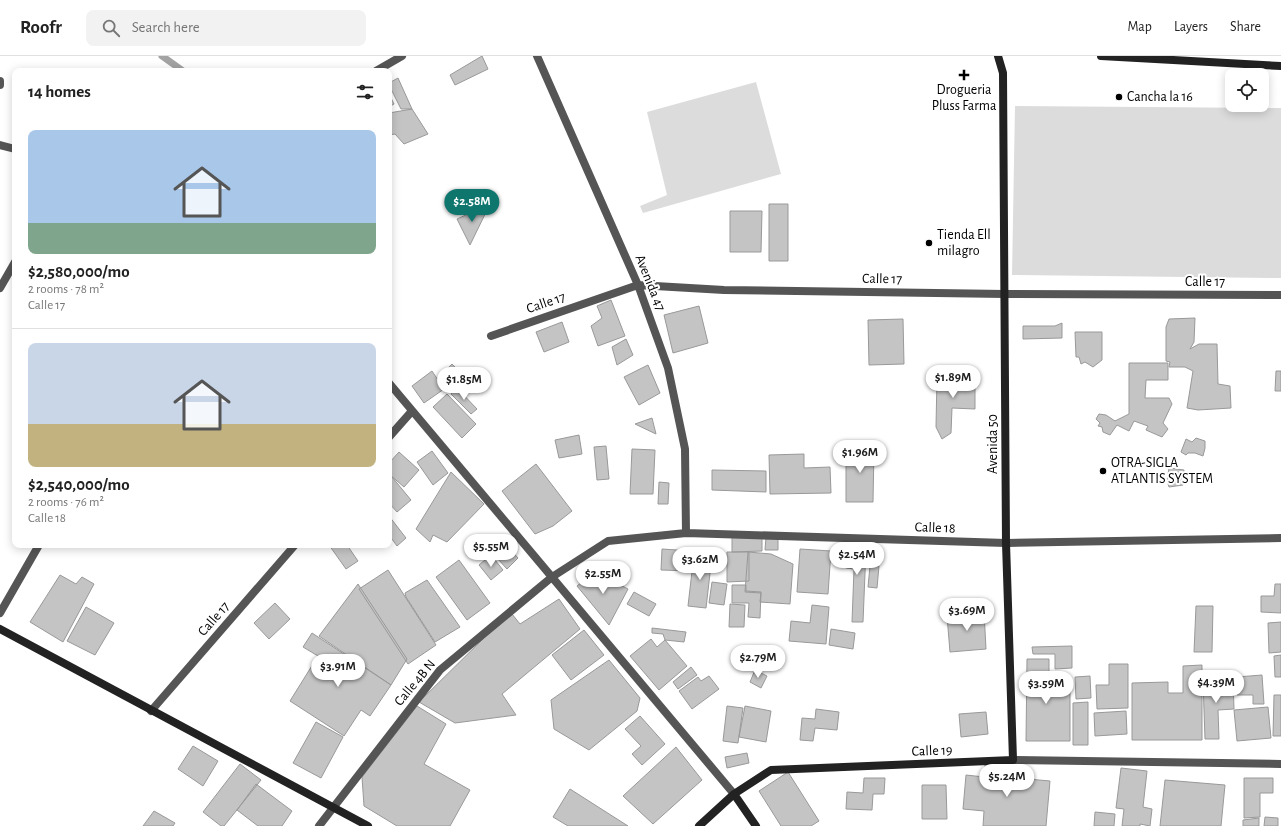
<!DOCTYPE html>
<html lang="en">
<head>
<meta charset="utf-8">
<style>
  body { margin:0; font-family:"Alegreya Sans",sans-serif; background:#f2f2f2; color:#222; height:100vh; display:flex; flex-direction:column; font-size:15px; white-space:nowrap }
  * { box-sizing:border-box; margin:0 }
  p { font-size:13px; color:#767676 }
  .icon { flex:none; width:22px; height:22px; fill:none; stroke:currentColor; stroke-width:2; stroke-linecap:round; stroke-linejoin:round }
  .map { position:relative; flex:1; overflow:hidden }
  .details { position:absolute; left:12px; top:12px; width:380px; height:480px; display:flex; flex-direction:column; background:#fff; border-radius:8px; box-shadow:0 2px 10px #0003 }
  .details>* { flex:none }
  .buttons { position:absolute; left:1225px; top:12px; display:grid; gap:8px }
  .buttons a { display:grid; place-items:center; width:44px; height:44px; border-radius:8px; background:#fff; box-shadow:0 2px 10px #0003; font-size:20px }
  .price { position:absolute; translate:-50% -34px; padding:0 9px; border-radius:14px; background:#fff; color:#222; font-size:13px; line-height:26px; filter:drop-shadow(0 1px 2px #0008) }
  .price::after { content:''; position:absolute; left:50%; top:24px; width:12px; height:9px; margin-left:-6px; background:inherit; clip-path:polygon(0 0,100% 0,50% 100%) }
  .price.current { background:#0f766e; color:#fff }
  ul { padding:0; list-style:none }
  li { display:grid; align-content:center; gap:8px; height:212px; padding:0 16px }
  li+li { border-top:1px solid #e0e0e0 }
  li span { display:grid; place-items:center; height:124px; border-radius:8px; color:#555 }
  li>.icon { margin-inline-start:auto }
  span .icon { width:72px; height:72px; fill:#fffc; stroke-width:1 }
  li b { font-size:17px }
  h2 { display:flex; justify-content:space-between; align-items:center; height:48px; padding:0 16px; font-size:17px }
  header { display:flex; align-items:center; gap:24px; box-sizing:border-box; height:56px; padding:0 20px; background:#fff; border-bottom:1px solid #e0e0e0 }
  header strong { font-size:19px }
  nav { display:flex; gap:22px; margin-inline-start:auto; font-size:14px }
  .search { width:280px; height:36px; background:#f2f2f2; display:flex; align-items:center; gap:10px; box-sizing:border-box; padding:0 14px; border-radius:8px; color:#767676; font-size:15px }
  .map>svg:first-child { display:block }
  .green { fill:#dcdcdc }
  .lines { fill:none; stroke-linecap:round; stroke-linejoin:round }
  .stream { stroke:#a3a3a3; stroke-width:7 }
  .building { fill:#c4c4c4; stroke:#999 }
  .street { stroke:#555; stroke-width:8 }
  .secondary { stroke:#222; stroke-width:8 }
  .poi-dot { fill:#000; stroke:#fff; stroke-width:1.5 }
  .labels { text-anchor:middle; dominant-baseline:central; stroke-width:4; stroke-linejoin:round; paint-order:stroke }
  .poi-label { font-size:14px; fill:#000; stroke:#fff; text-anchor:start }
  .street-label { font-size:14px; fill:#000; stroke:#fff }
</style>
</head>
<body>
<header>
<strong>Roofr</strong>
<div class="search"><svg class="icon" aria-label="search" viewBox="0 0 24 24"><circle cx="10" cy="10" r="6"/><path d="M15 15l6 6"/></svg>Search here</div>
<nav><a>Map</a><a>Layers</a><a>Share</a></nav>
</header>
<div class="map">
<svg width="1281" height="770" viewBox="0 0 1281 770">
  <rect width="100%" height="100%" fill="#fff"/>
  <path class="green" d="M756 26 781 118 643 157 640 150 667 139 647 56Z
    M1015 50 1281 52V222L1012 219Z"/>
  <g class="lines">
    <path class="stream" d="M162 0 183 15"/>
  </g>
  <path class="building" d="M482 0 488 13 455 29 450 19Z
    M398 22 412 53H401L389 29V27Z
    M389 38 394 48 389 51Z
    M412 53 428 78 404 88 395 78 389 79V57Z
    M490 148 470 189 457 163Z
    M769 148H788V205H769Z
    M730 155H762L761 196H730Z
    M611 244 625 280 598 290 591 270 602 262 597 250Z
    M699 250 708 287 673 297 664 259Z
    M1195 262 1194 286 1190 293 1199 288H1217L1218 328 1230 330 1231 352 1198 354 1187 352 1193 315 1185 311H1169L1170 306 1166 305V271L1169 263Z
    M903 263 904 308 869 309 868 264Z
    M562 266 569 286 544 296 536 276Z
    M1062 267V282L1023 283V270H1055Z
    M1075 276H1102V304L1093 311 1085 306 1081 308 1079 301H1076Z
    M626 283 633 299 617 309 612 291Z
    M1129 307H1168V324H1146L1145 342H1169L1172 348 1163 367 1168 373 1162 381 1146 374 1148 370 1134 365 1129 375 1117 369 1110 379 1103 376 1102 371 1098 370 1100 367 1096 363 1099 358 1106 359 1115 365 1129 358Z
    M452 308 467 323 457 332 443 317Z
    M648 309 660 337 639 349 624 321Z
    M432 315 444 333 424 347 412 330Z
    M1276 315H1281V335H1275Z
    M940 318 975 321V353L952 352 951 377 942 383 936 371 937 321Z
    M457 332 477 353 471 358 451 338Z
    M447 338 476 368 462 382 433 351Z
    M652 362 656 378 635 368Z
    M579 379 582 398 559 402 555 384Z
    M1196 382 1205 385V392L1203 400 1195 397H1188L1186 399 1181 396 1186 383 1192 386Z
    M606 390 609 423 597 424 594 391Z
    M846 390 874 391 873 446H846Z
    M632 393 655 394 653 438H630Z
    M432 395 448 417 433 429 417 406Z
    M399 396 419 414 404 431 389 418V407Z
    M804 398V412L830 411 831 437 770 438 769 399Z
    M536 408 572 455 553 470 535 478 502 435Z
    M1169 412 1184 414 1183 429 1169 431 1167 425Z
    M712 414 766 415V436L712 434Z
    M451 416 484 448 447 486 433 479 430 486 416 473Z
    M392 421 411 444 397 456 389 447V424Z
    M659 426 669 427 668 448H658Z
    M389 460 406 482 397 490 389 479Z
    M499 479 507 489 495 500 486 491Z
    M762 480V495L732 496V481Z
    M766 481H778V494H765Z
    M847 484H863L862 493H866L863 566H852L854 513 846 512Z
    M329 489H347L358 505 346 513Z
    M508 491 518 502 507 513 497 502Z
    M662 493 692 495 691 515 661 514Z
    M800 493 831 495 828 538 797 536Z
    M727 496H749V525L727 526Z
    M748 496 771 498 793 508 790 548 760 546 761 537 745 536Z
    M694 498 712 500 706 552 688 550Z
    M491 499 503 514 491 524 479 509Z
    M459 504 490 547 467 564 436 521Z
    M870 510H879L877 532 868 531Z
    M388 514 436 589 408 608 359 533Z
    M594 516 628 533 609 569 577 530Z
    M60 519 76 528 82 521 94 528 63 586 30 566Z
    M427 524 460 571 435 586 406 541 405 537Z
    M712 526 727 528 724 549 709 547Z
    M358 528 407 603 391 629 319 580Z
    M1275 528H1281V557L1261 556V540H1274Z
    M732 529H746V535L761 536 760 562 748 561 749 547H732Z
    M634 536 656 548 649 560 627 548Z
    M559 543 580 573 502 638 516 659 455 667 419 646 488 578 512 558 520 568Z
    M275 547 290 563 269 583 254 567Z
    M730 548 745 549 744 571H729Z
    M812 549 829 551 826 588 789 585 791 565 810 567Z
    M1196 550H1213L1212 596H1194Z
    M86 551 114 567 95 599 67 585Z
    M984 556 986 593 950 596 947 560Z
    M1281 566V596L1269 597 1268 567Z
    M652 572 686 576 684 586 665 584 663 578 652 577Z
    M831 573 855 577 853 593 829 589Z
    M584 574 604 599 571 624 552 599Z
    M312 577 391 629 370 660 361 654 344 680 290 645 318 600 303 591Z
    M651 583 657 591 665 584 687 610 659 634 630 600Z
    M1072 590V612L1055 613V598H1033L1032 591Z
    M1281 599V621H1275L1274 600Z
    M1027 603H1049V626H1070V685H1026Z
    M609 604 640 642 637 655 589 694 554 673 551 644Z
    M1109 608H1128V652L1097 653 1096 629H1109Z
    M1202 609V684H1132V627L1168 626V637H1183V610Z
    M691 611 697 619 678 633 673 626Z
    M755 614 767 620 761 632 750 626Z
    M1262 619 1264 648H1253V639H1237V621Z
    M709 620 719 633 692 653 679 635 698 621 701 625Z
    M1090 620 1091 642 1076 643 1075 621Z
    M1233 624 1234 653 1218 654 1219 683H1205L1203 625Z
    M1274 639H1281V680H1273Z
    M1088 646V689H1073V647Z
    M417 650 446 668 424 708 470 734 450 770H397L364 750 362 721Z
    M727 650 743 652 738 687 723 685Z
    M745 650 771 655 766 686 739 681Z
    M1268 651 1271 682 1237 685 1234 654Z
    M816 653 839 656 837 674 815 672 813 685 800 684 802 662 815 663Z
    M1126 655 1127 678 1095 680 1094 657Z
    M986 656 988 678 961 681 959 658Z
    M640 660 665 688 642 709 632 698 641 690 625 673Z
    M316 666 343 681 321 722 293 707Z
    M193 690 218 705 203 730 178 713Z
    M676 691 702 724 653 768 623 740Z
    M747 697 749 707 727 712 725 701Z
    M240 708 261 724 224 770H221L203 756Z
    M985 709 1018 712 1017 722 1050 725 1046 770H983L984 755 963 753 966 719 984 721Z
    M1121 712 1147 715 1143 751 1152 753 1150 770 1140 768V770H1122L1124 753 1116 752Z
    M788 716 819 765 811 770H781L759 735Z
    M864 722H885L884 738H873L872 754 846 753 847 736 863 737Z
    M1244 722H1273V737H1260V761L1244 762Z
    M1165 724 1225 729 1221 770H1160Z
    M256 728 292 755 282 770H258L237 754Z
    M922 729H946L947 763H922Z
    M570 733 628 770H568L553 761Z
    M154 755 175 767 173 770H143Z
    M1095 756 1115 758 1114 770H1094Z
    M1265 761 1278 762V770H1264Z
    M1259 762V770H1243V764Z"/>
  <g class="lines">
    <path class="street" d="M537 0 638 229 668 312 685 393 686 477
      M376 15 402 0
      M0 25V29
      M0 89 15 93
      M0 232 15 206
      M491 280 638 229 724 234 1005 238 1281 239
      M389 327 734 738
      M389 381 412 355
      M0 557 39 489
      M151 655 295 489
      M1013 704 1281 708
      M319 770 440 614 552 521 608 485 686 477 1006 487 1281 482"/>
    <path class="secondary" d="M1101 0 1281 10
      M0 573 368 770
      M734 738 756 770
      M699 770 734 738 771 714 1013 704 1006 487 1003 17 998 0"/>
  </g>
  <g class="poi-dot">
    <path d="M962 13h4v4h4v4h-4v4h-4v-4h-4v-4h4z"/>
    <circle cx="1119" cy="41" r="4"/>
    <circle cx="929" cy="187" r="4"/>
    <circle cx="1103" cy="415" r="4"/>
  </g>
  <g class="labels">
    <g class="poi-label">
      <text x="964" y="34" text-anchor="middle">Drogueria<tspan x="964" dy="16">Pluss Farma</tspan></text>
      <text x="1127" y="41">Cancha la 16</text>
      <text x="937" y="179">Tienda Ell<tspan x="937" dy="16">milagro</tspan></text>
      <text x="1111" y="407">OTRA-SIGLA<tspan x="1111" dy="16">ATLANTIS SYSTEM</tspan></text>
    </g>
    <g class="street-label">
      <text transform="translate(882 223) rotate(1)">Calle 17</text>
      <text x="1205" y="226">Calle 17</text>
      <text transform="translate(650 227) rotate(68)">Avenida 47</text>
      <text transform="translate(546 247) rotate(-19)">Calle 17</text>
      <text transform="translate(993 388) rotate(-90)">Avenida 50</text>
      <text transform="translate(935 472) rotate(2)">Calle 18</text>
      <text transform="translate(214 563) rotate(-49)">Calle 17</text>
      <text transform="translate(415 627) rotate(-50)">Calle 4B N</text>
      <text transform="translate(932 695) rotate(-2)">Calle 19</text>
    </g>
  </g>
</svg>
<div class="buttons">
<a><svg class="icon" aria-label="locate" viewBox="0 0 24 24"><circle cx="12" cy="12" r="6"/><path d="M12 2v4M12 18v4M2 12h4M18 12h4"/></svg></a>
</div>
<b class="price current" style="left:472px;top:167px">$2.58M</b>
<b class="price" style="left:953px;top:343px">$1.89M</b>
<b class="price" style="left:464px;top:345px">$1.85M</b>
<b class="price" style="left:860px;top:418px">$1.96M</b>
<b class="price" style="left:491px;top:512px">$5.55M</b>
<b class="price" style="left:857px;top:520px">$2.54M</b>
<b class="price" style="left:700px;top:525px">$3.62M</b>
<b class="price" style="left:603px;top:539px">$2.55M</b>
<b class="price" style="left:967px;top:576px">$3.69M</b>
<b class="price" style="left:758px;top:623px">$2.79M</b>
<b class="price" style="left:338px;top:632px">$3.91M</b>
<b class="price" style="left:1216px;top:648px">$4.39M</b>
<b class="price" style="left:1046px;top:649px">$3.59M</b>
<b class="price" style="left:1007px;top:742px">$5.24M</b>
<section class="details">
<h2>14 homes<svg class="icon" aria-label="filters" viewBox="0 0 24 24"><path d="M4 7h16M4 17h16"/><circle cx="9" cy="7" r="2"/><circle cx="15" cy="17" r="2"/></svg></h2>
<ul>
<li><span style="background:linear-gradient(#a9c7e8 75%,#7fa58c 0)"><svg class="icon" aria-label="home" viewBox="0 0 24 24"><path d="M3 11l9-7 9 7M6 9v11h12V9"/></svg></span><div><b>$2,580,000/mo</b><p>2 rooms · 78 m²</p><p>Calle 17</p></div></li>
<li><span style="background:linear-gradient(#c9d6e8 65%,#c2b280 0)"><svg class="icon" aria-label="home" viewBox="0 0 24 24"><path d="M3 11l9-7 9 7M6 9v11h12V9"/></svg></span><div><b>$2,540,000/mo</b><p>2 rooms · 76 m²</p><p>Calle 18</p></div></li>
</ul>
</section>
</div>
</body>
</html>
